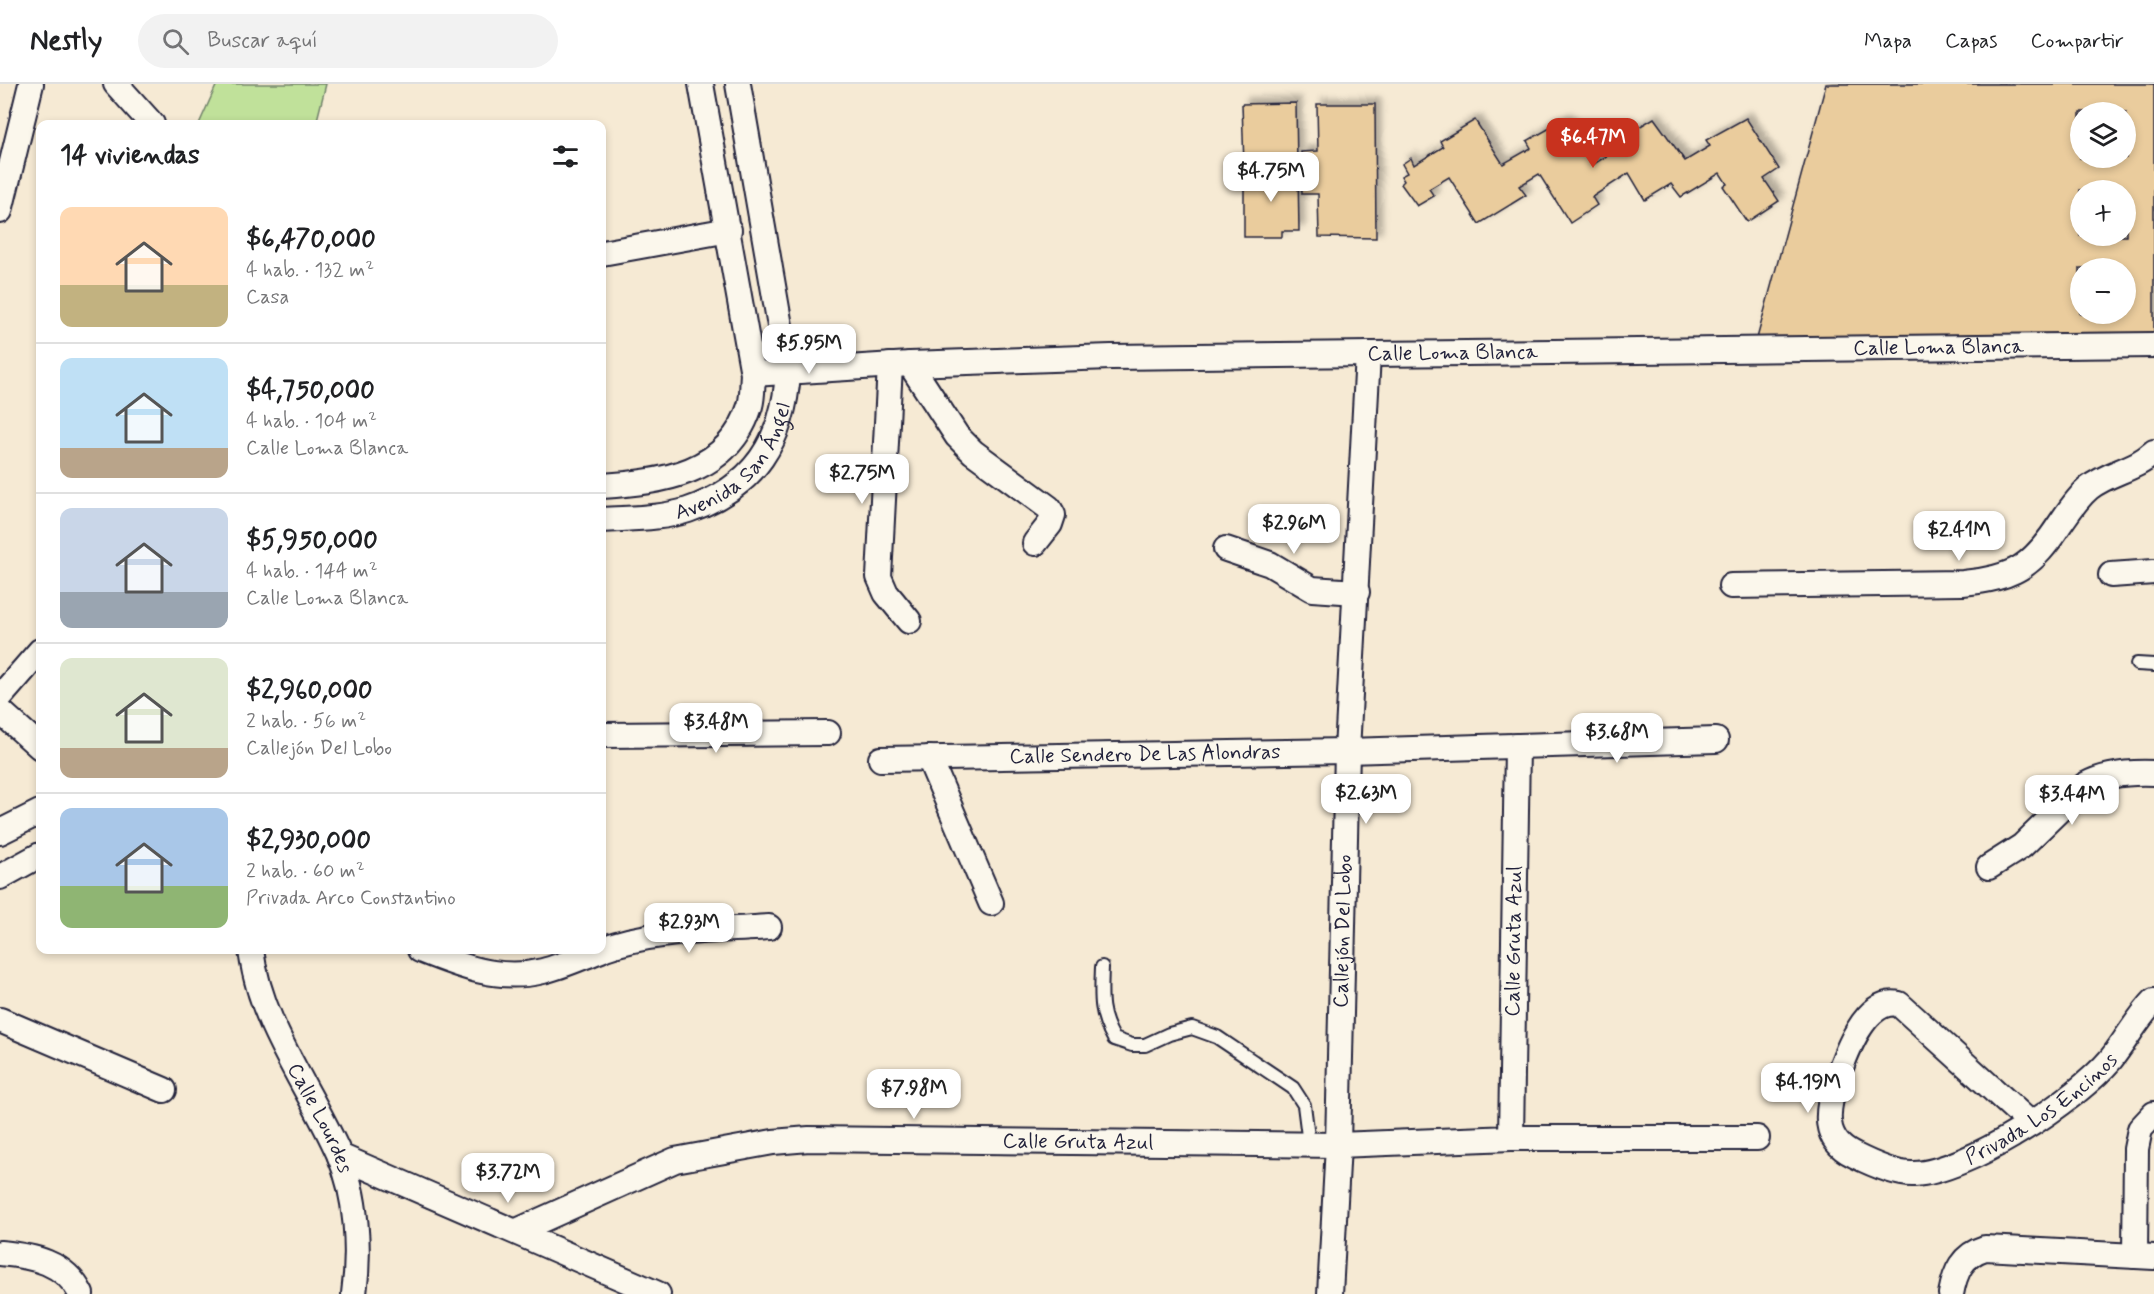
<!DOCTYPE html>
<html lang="es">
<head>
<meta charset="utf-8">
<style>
  body { margin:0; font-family:Mynerve,sans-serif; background:#f2f2f2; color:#202124; height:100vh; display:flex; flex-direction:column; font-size:22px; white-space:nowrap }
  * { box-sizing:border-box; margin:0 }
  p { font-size:20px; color:#757577 }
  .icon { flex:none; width:33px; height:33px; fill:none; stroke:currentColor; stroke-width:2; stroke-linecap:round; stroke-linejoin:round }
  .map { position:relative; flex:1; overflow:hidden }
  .details { position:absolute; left:36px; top:36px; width:570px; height:834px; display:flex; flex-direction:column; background:#fff; border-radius:12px; box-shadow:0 3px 9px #0003 }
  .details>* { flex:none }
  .buttons { position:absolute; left:2070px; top:18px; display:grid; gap:12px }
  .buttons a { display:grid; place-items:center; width:66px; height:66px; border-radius:50%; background:#fff; box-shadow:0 3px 9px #0003; font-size:30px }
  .price { position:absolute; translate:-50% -51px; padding:0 14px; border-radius:12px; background:#fff; color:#222; font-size:20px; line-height:39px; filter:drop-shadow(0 2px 3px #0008) }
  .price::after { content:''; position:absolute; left:50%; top:36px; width:18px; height:14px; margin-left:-9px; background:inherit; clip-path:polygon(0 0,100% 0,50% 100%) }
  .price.current { background:#c8321e; color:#fff }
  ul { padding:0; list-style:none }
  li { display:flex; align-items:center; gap:18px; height:150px; padding:0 24px }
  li+li { border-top:2px solid #e0e0e0 }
  li span { display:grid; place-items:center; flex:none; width:168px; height:120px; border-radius:12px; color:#555 }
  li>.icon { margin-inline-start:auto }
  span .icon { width:72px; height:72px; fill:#fffc; stroke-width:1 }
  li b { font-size:26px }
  h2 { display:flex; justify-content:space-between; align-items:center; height:72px; padding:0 24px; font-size:26px }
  header { display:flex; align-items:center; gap:36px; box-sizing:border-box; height:84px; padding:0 30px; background:#fff; border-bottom:2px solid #e0e0e0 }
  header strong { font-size:28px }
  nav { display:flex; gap:33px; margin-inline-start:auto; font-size:21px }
  .search { width:420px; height:54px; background:#f2f2f2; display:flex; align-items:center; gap:15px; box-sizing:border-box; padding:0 21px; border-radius:33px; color:#757577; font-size:22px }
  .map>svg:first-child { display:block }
  .green { fill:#c0e19a; stroke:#71826a; stroke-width:1.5 }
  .building { fill:#eacc9d; stroke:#22223b; stroke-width:1.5; fill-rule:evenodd; filter:url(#shadow) }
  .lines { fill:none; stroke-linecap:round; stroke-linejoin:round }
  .lane-casing { stroke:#22223b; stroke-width:16 }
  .street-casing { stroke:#22223b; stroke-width:28 }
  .lane { stroke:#fbf7ec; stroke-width:12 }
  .street { stroke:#fbf7ec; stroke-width:24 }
  .labels { text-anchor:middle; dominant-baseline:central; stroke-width:6; stroke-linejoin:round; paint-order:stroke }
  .street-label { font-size:21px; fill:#22223b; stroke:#fbf7ec }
</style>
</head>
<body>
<header>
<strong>Nestly</strong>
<div class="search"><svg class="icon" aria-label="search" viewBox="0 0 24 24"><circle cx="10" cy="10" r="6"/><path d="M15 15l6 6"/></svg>Buscar aquí</div>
<nav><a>Mapa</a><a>Capas</a><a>Compartir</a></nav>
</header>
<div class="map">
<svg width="2154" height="1210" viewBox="0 0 2154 1210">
  <defs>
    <filter id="shadow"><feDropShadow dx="5.5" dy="-5.5" stdDeviation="3" flood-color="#0004"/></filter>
  </defs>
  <rect width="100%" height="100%" fill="#f6ead4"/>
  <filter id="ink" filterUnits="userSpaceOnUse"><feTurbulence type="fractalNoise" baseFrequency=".0167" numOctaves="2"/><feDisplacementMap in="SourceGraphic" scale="12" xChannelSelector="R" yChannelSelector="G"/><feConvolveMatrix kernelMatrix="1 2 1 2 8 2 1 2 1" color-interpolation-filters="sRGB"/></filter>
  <g filter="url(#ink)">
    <path class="green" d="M217 0H326L316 40H199Z"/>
    <path class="building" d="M1826 0H2154V250L1756 258ZM2080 28H2126V74H2080ZM2080 106H2126V152H2080ZM2080 184H2126V230H2080Z
      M1296 19 1297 82H1244L1242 20Z
      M1317 20H1375L1376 154 1319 153 1318 110H1302L1301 68 1318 67Z
      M1654 34 1685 77 1710 62 1706 56 1746 34 1779 85 1764 95 1779 117 1747 138 1723 102 1727 100 1720 89 1681 113 1671 100 1645 116 1629 89 1592 113 1597 121 1570 139 1539 90 1519 102 1526 111 1479 140 1449 93 1429 105 1434 112 1417 122 1401 100 1404 97 1401 92 1407 89 1402 80 1411 74 1414 81 1443 63 1440 57 1475 36 1503 80 1531 64 1527 57 1566 35 1594 80 1621 63 1617 56Z
      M1298 87 1299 147H1282V153H1244V88Z"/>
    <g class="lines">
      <g class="lane-casing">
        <path id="lane" d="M2137 580 2154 581
          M1102 883C1101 913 1099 929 1114 955L1132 961H1145L1169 950 1192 944 1217 953 1293 1004 1304 1021 1309 1060"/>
      </g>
      <g class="street-casing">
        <g id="street">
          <path d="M116 0 152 40"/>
          <path d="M0 127 31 0"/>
          <path d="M602 169 729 146"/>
          <path d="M910 280 957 352 973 368 1049 424 1053 431 1050 440 1035 459"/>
          <path d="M890 281 879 493 886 509 909 537"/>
          <path id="s1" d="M753 290 910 280 1111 273 2154 261"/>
          <path d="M602 402C661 398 729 390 750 322 753 312 752 300 753 290L701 0"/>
          <path id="s2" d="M602 436C629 434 661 435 688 426 755 403 784 356 788 288L738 0"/>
          <path d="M1226 465 1270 480 1312 505 1357 508"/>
          <path d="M2111 491 2154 488"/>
          <path d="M1731 502 1963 499C2014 494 2032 483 2060 440 2069 427 2077 414 2089 404 2109 388 2135 386 2154 368"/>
          <path d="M0 613 40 567"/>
          <path d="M0 627 40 663"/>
          <path d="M602 651 828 649"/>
          <path d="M929 674 991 819"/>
          <path id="s3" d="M881 675 1347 667 1716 656"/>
          <path d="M0 748 40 728"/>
          <path d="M1989 783 2022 762 2085 701C2105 690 2131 688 2154 689"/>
          <path d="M0 793 40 771"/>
          <path d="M602 865C653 846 714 847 769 843"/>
          <path id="s4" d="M251 866C260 941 309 1002 339 1070 357 1111 360 1167 354 1210"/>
          <path d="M420 866C460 882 499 898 543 887 563 882 582 873 601 866"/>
          <path d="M0 936 164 1006"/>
          <path id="s5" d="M2031 1040 1899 920C1865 913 1845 971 1836 997 1826 1027 1822 1056 1854 1071 1870 1079 1896 1091 1914 1090 1967 1088 2077 1016 2111 975 2126 956 2137 935 2154 917"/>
          <path d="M1511 1054H1757"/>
          <path d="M340 1072 658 1210"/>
          <path id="s6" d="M517 1147 675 1076 773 1058 809 1055 1338 1061 1511 1054 1517 662"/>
          <path d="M0 1169C33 1172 65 1178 81 1210"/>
          <path d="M2135 1172 2136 1065 2140 1045 2154 1030"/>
          <path id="s7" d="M1330 1210 1338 1061 1347 667 1368 270"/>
          <path d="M1951 1210C1955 1188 1962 1171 1985 1164L2154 1173"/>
        </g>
      </g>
      <use href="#lane" class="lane"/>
      <use href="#street" class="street"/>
    </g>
  </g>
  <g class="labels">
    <g class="street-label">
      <text stroke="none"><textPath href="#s1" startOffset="1186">Calle Loma Blanca</textPath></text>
      <text stroke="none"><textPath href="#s1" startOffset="700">Calle Loma Blanca</textPath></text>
      <text stroke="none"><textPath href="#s2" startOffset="156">Avenida San Ángel</textPath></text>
      <text stroke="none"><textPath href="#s3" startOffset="264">Calle Sendero De Las Alondras</textPath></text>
      <text stroke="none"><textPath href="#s7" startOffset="363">Callejón Del Lobo</textPath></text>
      <text stroke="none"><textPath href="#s6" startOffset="1208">Calle Gruta Azul</textPath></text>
      <text stroke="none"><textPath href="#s5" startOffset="580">Privada Los Encinos</textPath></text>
      <text stroke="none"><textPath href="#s4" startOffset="183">Calle Lourdes</textPath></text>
      <text stroke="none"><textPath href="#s6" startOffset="578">Calle Gruta Azul</textPath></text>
    </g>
  </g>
</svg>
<div class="buttons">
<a><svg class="icon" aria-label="layers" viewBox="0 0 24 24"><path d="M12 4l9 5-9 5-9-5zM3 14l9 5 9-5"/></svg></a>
<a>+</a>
<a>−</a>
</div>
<b class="price current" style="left:1593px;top:85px">$6.47M</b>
<b class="price" style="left:1271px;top:119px">$4.75M</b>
<b class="price" style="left:809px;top:291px">$5.95M</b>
<b class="price" style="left:862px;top:421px">$2.75M</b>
<b class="price" style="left:1294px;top:471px">$2.96M</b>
<b class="price" style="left:1959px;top:478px">$2.41M</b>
<b class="price" style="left:716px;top:670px">$3.48M</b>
<b class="price" style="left:1617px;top:680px">$3.68M</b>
<b class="price" style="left:1366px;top:741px">$2.63M</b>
<b class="price" style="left:2072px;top:742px">$3.44M</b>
<b class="price" style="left:689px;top:870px">$2.93M</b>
<b class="price" style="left:1808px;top:1030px">$4.19M</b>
<b class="price" style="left:914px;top:1036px">$7.98M</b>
<b class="price" style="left:508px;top:1120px">$3.72M</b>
<section class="details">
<h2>14 viviendas<svg class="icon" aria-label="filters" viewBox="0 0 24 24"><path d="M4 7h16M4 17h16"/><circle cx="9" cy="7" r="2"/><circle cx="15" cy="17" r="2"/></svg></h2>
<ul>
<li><span style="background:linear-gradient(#ffd9b3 65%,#c2b280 0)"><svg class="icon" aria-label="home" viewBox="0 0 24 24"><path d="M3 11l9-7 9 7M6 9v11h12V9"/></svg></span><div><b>$6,470,000</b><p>4 hab. · 132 m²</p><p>Casa</p></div></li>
<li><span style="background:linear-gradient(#bfe0f5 75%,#b9a48a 0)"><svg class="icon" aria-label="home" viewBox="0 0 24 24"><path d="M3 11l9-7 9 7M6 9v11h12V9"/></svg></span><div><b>$4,750,000</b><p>4 hab. · 104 m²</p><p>Calle Loma Blanca</p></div></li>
<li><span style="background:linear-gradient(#c9d6e8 70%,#9aa5b1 0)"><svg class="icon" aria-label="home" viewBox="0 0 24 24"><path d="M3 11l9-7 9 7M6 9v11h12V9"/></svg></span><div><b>$5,950,000</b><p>4 hab. · 144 m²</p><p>Calle Loma Blanca</p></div></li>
<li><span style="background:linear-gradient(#dfe7d0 75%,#b9a48a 0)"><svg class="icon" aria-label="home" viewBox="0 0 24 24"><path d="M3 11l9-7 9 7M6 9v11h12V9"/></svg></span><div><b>$2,960,000</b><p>2 hab. · 56 m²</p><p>Callejón Del Lobo</p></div></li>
<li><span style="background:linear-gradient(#a9c7e8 65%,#8fb573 0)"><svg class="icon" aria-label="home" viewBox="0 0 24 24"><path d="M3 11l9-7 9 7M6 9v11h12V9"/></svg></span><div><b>$2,930,000</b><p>2 hab. · 60 m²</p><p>Privada Arco Constantino</p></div></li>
</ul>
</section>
</div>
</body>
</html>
